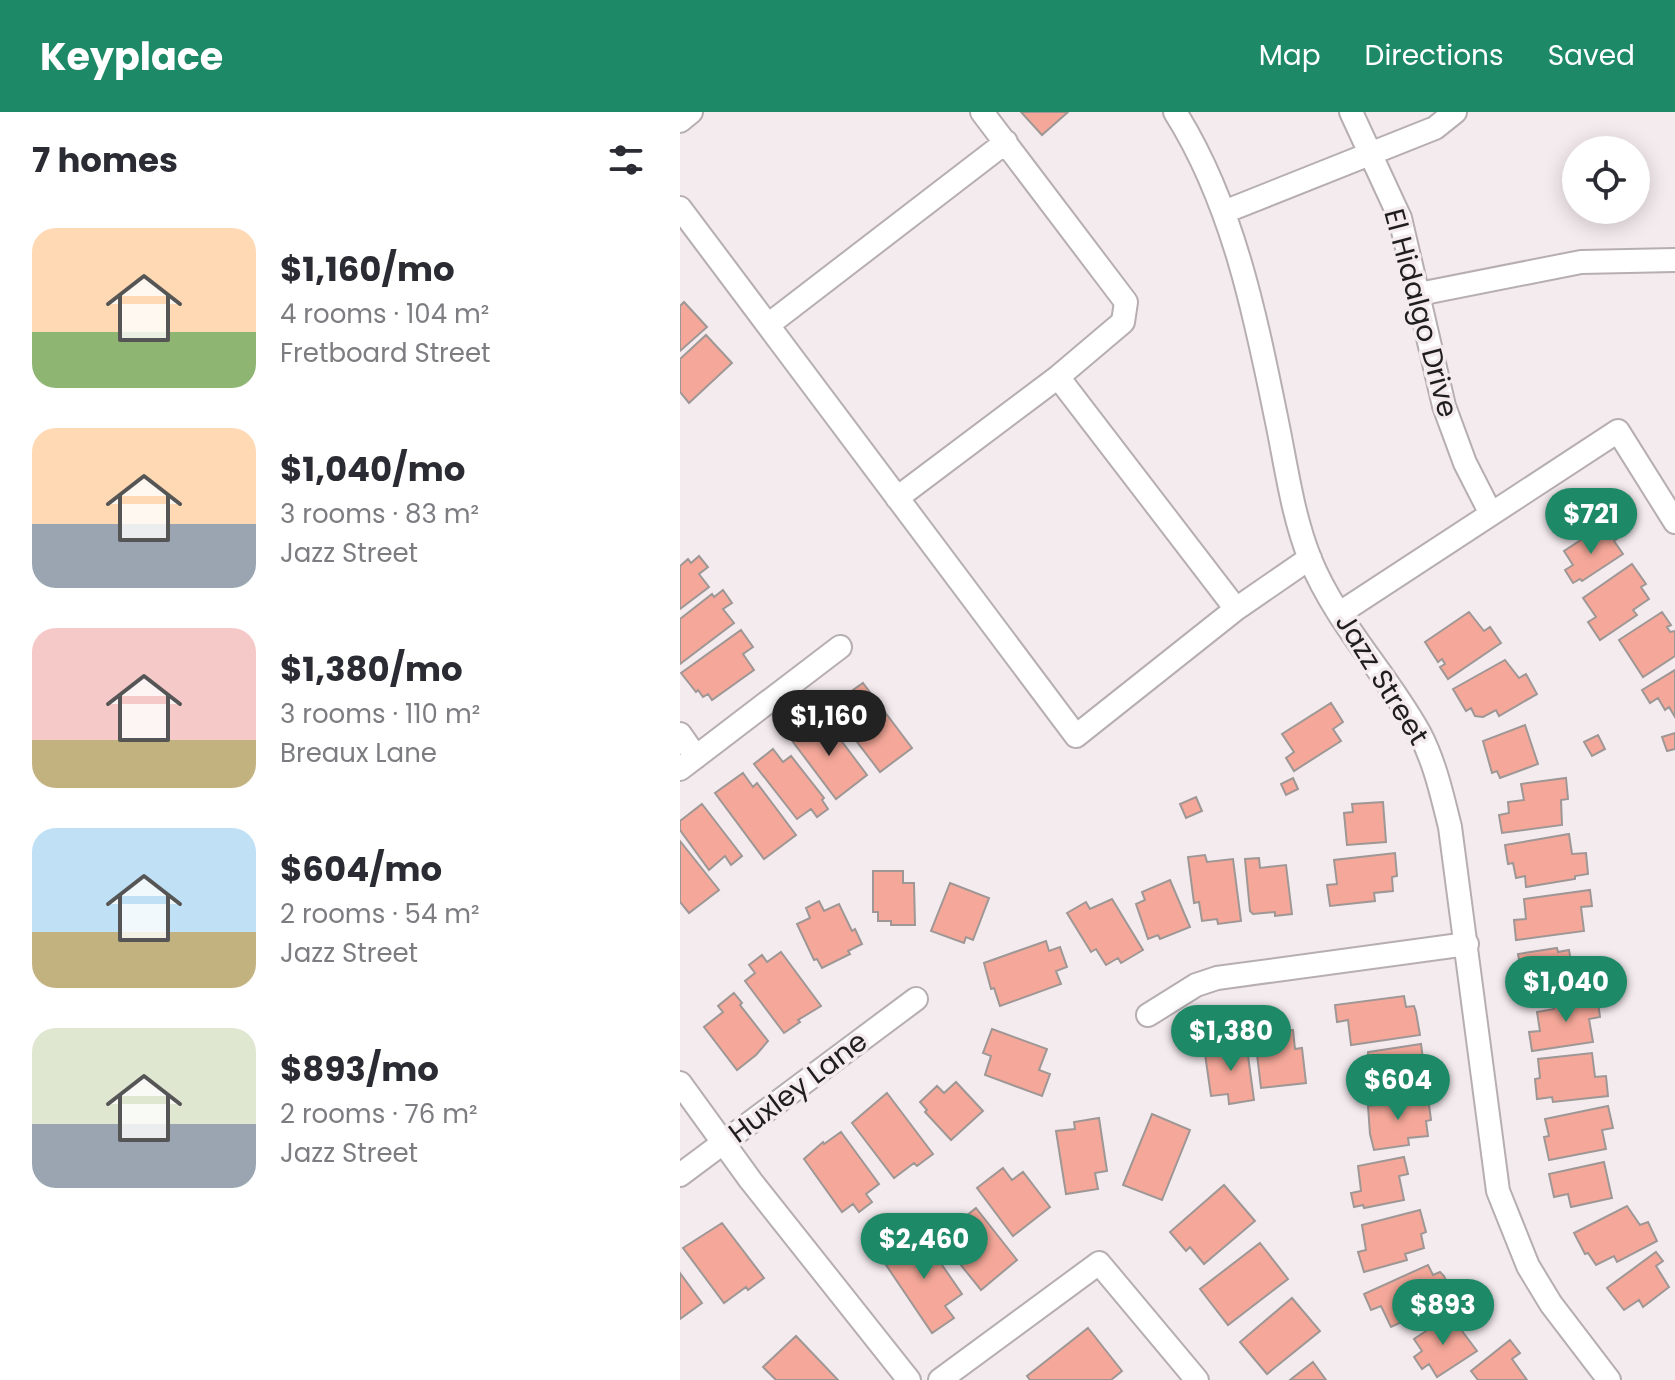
<!DOCTYPE html>
<html lang="en">
<head>
<meta charset="utf-8">
<style>
  body { margin:0; font-family:Poppins,sans-serif; background:#f7f7f7; color:#2b2b33; height:100vh; display:flex; flex-direction:column; font-size:30px; white-space:nowrap }
  * { box-sizing:border-box; margin:0 }
  p { font-size:26px; color:#7c7c81 }
  .icon { flex:none; width:44px; height:44px; fill:none; stroke:currentColor; stroke-width:2; stroke-linecap:round; stroke-linejoin:round }
  .map { position:relative; flex:1; overflow:hidden }
  .side { display:flex; flex-direction:column; background:#fff; width:680px }
  .side>* { flex:none }
  .tools { position:absolute; left:882px; top:24px; display:grid; gap:16px }
  .tools a { display:grid; place-items:center; width:88px; height:88px; border-radius:50%; background:#fff; box-shadow:0 4px 20px #0003; font-size:40px }
  .price { position:absolute; translate:-50% -68px; padding:0 18px; border-radius:28px; background:#1e8967; color:#fff; font-size:26px; line-height:52px; filter:drop-shadow(0 2px 4px #0008) }
  .price::after { content:''; position:absolute; left:50%; top:48px; width:24px; height:18px; margin-left:-12px; background:inherit; clip-path:polygon(0 0,100% 0,50% 100%) }
  .price.selected { background:#222; color:#fff }
  ul { padding:0; list-style:none }
  li { display:flex; align-items:center; gap:24px; height:200px; padding:0 32px }
  li span { display:grid; place-items:center; flex:none; width:224px; height:160px; border-radius:24px; color:#555 }
  li>.icon { margin-inline-start:auto }
  span .icon { width:96px; height:96px; fill:#fffc; stroke-width:1 }
  li b { font-size:34px }
  h2 { display:flex; justify-content:space-between; align-items:center; height:96px; padding:0 32px; font-size:34px }
  header { display:flex; align-items:center; gap:48px; box-sizing:border-box; height:112px; padding:0 40px; background:#1e8967; color:#fff }
  header strong { font-size:38px }
  nav { display:flex; gap:44px; margin-inline-start:auto; font-size:28px }
  main { display:flex; flex:1; min-height:0 }
  .map>svg:first-child { display:block }
  .building { fill:#f5a899; stroke:#9f9795; stroke-width:2 }
  .lines { fill:none; stroke-linecap:round; stroke-linejoin:round }
  .minor-casing { stroke:#b6aeb0; stroke-width:26 }
  .minor { stroke:#fff; stroke-width:22 }
  .labels { text-anchor:middle; dominant-baseline:central; stroke-width:7; stroke-linejoin:round; paint-order:stroke }
  .street-label { font-size:28px; fill:#201d1e; stroke:#f4ebee }
</style>
</head>
<body>
<header>
<strong>Keyplace</strong>
<nav><a>Map</a><a>Directions</a><a>Saved</a></nav>
</header>
<main>
<section class="side">
<h2>7 homes<svg class="icon" aria-label="filters" viewBox="0 0 24 24"><path d="M4 7h16M4 17h16"/><circle cx="9" cy="7" r="2"/><circle cx="15" cy="17" r="2"/></svg></h2>
<ul>
<li><span style="background:linear-gradient(#ffd9b3 65%,#8fb573 0)"><svg class="icon" aria-label="home" viewBox="0 0 24 24"><path d="M3 11l9-7 9 7M6 9v11h12V9"/></svg></span><div><b>$1,160/mo</b><p>4 rooms · 104 m²</p><p>Fretboard Street</p></div></li>
<li><span style="background:linear-gradient(#ffd9b3 60%,#9aa5b1 0)"><svg class="icon" aria-label="home" viewBox="0 0 24 24"><path d="M3 11l9-7 9 7M6 9v11h12V9"/></svg></span><div><b>$1,040/mo</b><p>3 rooms · 83 m²</p><p>Jazz Street</p></div></li>
<li><span style="background:linear-gradient(#f6c9c9 70%,#c2b280 0)"><svg class="icon" aria-label="home" viewBox="0 0 24 24"><path d="M3 11l9-7 9 7M6 9v11h12V9"/></svg></span><div><b>$1,380/mo</b><p>3 rooms · 110 m²</p><p>Breaux Lane</p></div></li>
<li><span style="background:linear-gradient(#bfe0f5 65%,#c2b280 0)"><svg class="icon" aria-label="home" viewBox="0 0 24 24"><path d="M3 11l9-7 9 7M6 9v11h12V9"/></svg></span><div><b>$604/mo</b><p>2 rooms · 54 m²</p><p>Jazz Street</p></div></li>
<li><span style="background:linear-gradient(#dfe7d0 60%,#9aa5b1 0)"><svg class="icon" aria-label="home" viewBox="0 0 24 24"><path d="M3 11l9-7 9 7M6 9v11h12V9"/></svg></span><div><b>$893/mo</b><p>2 rooms · 76 m²</p><p>Jazz Street</p></div></li>
</ul>
</section>
<div class="map">
<svg width="995" height="1268" viewBox="0 0 995 1268">
  <rect width="100%" height="100%" fill="#f4ebee"/>
  <path class="building" d="M341 0H388L362 23Z
    M4 190 27 215 0 239V194Z
    M26 223 52 251 9 291 0 280V247Z
    M931 419 937 427 934 429 943 442 902 469 900 467 893 471 885 458 893 453 884 439 913 420 918 428Z
    M19 444 28 455 19 462 29 475 0 497V454L8 447 11 451Z
    M952 452 966 472 961 475 969 487 953 498 957 503 920 528 908 510 916 505 903 486Z
    M43 478 52 491 43 497 54 511 0 552V507L32 482 34 485Z
    M789 500 804 519 810 515 821 531 768 567 760 555 765 552 762 547 758 550 745 530Z
    M982 500 991 513 987 515 990 520 995 519V544L963 565 939 528Z
    M61 518 73 535 63 542 74 558 32 588 28 582 23 585 18 578 16 580 1 561Z
    M825 548 839 566 846 562 857 582 819 604 816 598 803 605 795 604 791 596 786 599 773 577Z
    M995 558V605L989 595 985 598 978 586 970 591 962 578Z
    M183 571 232 636 200 660 158 605 174 593 166 583Z
    M651 591 663 610 653 617 661 629 614 659 606 646 614 640 602 622Z
    M139 608 143 614 148 611 187 663 156 687 110 626 128 613 130 616Z
    M845 613 858 652 820 666 817 659 812 661 803 629Z
    M995 621V637L987 639 982 625Z
    M918 623 925 637 912 644 904 630Z
    M93 637 103 650 111 644 144 686 142 688 148 697 137 705 131 697 117 707 74 652Z
    M63 661 73 675 77 671 116 723 84 747 35 681Z
    M613 666 618 677 606 683 601 672Z
    M886 666 888 687 881 688 882 713 822 721 819 703 829 701 828 690 844 688 841 672Z
    M516 685 522 699 506 706 500 692Z
    M703 690 706 730 667 733 664 701 673 700 672 692Z
    M22 692 62 744 51 753 45 744 29 758 0 718V709Z
    M889 722 892 742 906 741 908 762 895 764V767L846 775 845 764 836 766 833 751 828 752 825 733Z
    M0 729 39 778 9 801 0 790Z
    M715 741 717 764 712 765 713 779 694 781 695 789 650 794 647 773 657 772 654 748Z
    M525 743 527 750 553 747 561 809 538 812 537 807 522 809 519 790 514 791 508 745Z
    M579 746 580 756 606 753 612 802 595 804V800L573 802 570 799 565 747Z
    M193 759H223V771H234L235 813H211V809H198V800H193Z
    M490 768 510 815 480 827 478 823 468 827 456 792 465 788 462 780Z
    M270 771 309 786 293 828 286 825 284 831 251 819Z
    M910 778 912 794 901 795 904 819 836 828 834 808 846 807 844 787Z
    M432 787 463 838 441 851 438 846 426 853 416 837 411 840 387 801 406 790 410 797Z
    M139 789 144 799 159 792 172 819 175 817 182 832 168 839 170 842 142 856 137 847 134 848 117 812 130 806 126 796Z
    M366 829 369 839 380 835 387 855 376 859 381 872 320 894 314 876 311 877 304 851Z
    M877 836 878 840 889 838 896 878 855 884 853 869 847 870 845 857 841 858 838 842Z
    M101 840 141 894 118 908 120 910 104 921 65 869 75 861 69 853 82 843 87 850Z
    M54 881 62 891 60 893 88 929 76 943 57 958 24 915 43 900 38 894Z
    M917 883 920 905 909 907 913 930 852 939 849 920 860 919 857 900 874 897 873 890Z
    M724 884 726 895 734 894 736 900 740 923 671 933 668 908 657 910 655 893Z
    M597 915 598 919 613 918 615 937 622 936 626 971 581 976 574 917Z
    M312 917 367 937 359 958 370 962 362 984 305 963 311 944 303 941Z
    M566 929 574 988 549 992 548 982 531 984 525 942 543 939 542 932Z
    M741 932 744 955 739 956 740 961 744 960 746 976 684 985 681 966 688 965V940Z
    M912 941 915 965 926 964 928 984 873 990 872 985 857 987 855 967 860 966 858 947Z
    M276 970 303 999 271 1028 245 1000 247 998 240 990 257 974 264 981Z
    M207 981 253 1042 237 1054 234 1051 214 1066 172 1011Z
    M748 985 751 1008 746 1009 748 1024 728 1026 729 1033 694 1038 690 1022 688 994Z
    M928 994 933 1016 922 1018 926 1037 869 1048 864 1025 869 1024 865 1007Z
    M472 1002 510 1018 482 1088 443 1073Z
    M419 1006 427 1059 415 1061 418 1077 386 1082 376 1019 395 1017 394 1010Z
    M161 1020 199 1072 186 1082 192 1090 179 1100 173 1092 162 1100 124 1047 143 1030 144 1032Z
    M724 1045 728 1062 719 1064 724 1088 684 1096 683 1093 674 1095 671 1081 681 1079 678 1054Z
    M924 1050 932 1086 891 1095 888 1082 874 1085 869 1062Z
    M323 1056 332 1068 343 1060 370 1095 333 1124 297 1076Z
    M544 1073 575 1109 524 1152 510 1135 506 1139 490 1120Z
    M947 1094 960 1113 968 1110 977 1129 937 1150 934 1144 916 1153 908 1141 905 1142 894 1121Z
    M296 1096 337 1148 301 1178 259 1126Z
    M740 1098 746 1120 741 1122 744 1136 725 1142 727 1148 684 1160 678 1140 686 1138 682 1113Z
    M42 1111 84 1166 68 1178 66 1175 44 1191 3 1136Z
    M240 1121 282 1182 265 1194 274 1206 252 1221 202 1147Z
    M580 1131 608 1167 548 1213 520 1177Z
    M976 1140 983 1149 976 1154 989 1175 963 1195 959 1188 944 1198 927 1176Z
    M748 1153 753 1163 760 1160 764 1164 774 1186 711 1215 701 1194 691 1198 684 1182Z
    M0 1161 22 1191 0 1207Z
    M612 1186 640 1219 587 1262 560 1230Z
    M770 1203 797 1239 757 1265 749 1252 742 1257 734 1245 742 1239 734 1227Z
    M408 1216 442 1259 431 1268H350L347 1264Z
    M116 1224 158 1268H96L83 1255Z
    M830 1228 840 1241 832 1247 847 1268H798L791 1259Z
    M633 1250 646 1268H610Z"/>
  <g class="lines">
    <g class="minor-casing">
      <path id="minor" d="M495 0C552 90 575 201 596 305 606 352 612 402 630 447 656 511 707 562 740 622 755 651 762 683 770 715L818 1079 848 1154 871 1192 929 1268
        M671 0 720 106 764 294 785 351 811 402
        M0 9 11 0
        M0 96 396 624 556 497 378 265 443 210 446 190 302 0
        M544 100 755 16 775 0
        M739 182 901 150 995 148
        M88 213 326 30
        M217 386 378 265
        M556 497 630 446
        M660 501 938 319 995 410
        M0 622 16 645
        M0 657 160 535
        M468 903 516 873 537 866 787 832
        M0 971 71 1069 229 1268
        M0 1063 236 887
        M260 1268 419 1151 517 1268"/>
    </g>
    <use href="#minor" class="minor"/>
  </g>
  <g class="labels">
    <g class="street-label">
      <text transform="translate(741 201) rotate(75)">El Hidalgo Drive</text>
      <text transform="translate(702 567) rotate(58)">Jazz Street</text>
      <text transform="translate(118 975) rotate(-37)">Huxley Lane</text>
    </g>
  </g>
</svg>
<div class="tools">
<a><svg class="icon" aria-label="locate" viewBox="0 0 24 24"><circle cx="12" cy="12" r="6"/><path d="M12 2v4M12 18v4M2 12h4M18 12h4"/></svg></a>
</div>
<b class="price" style="left:911px;top:444px">$721</b>
<b class="price selected" style="left:149px;top:646px">$1,160</b>
<b class="price" style="left:886px;top:912px">$1,040</b>
<b class="price" style="left:551px;top:961px">$1,380</b>
<b class="price" style="left:718px;top:1010px">$604</b>
<b class="price" style="left:244px;top:1169px">$2,460</b>
<b class="price" style="left:763px;top:1235px">$893</b>
</div>
</main>
</body>
</html>
